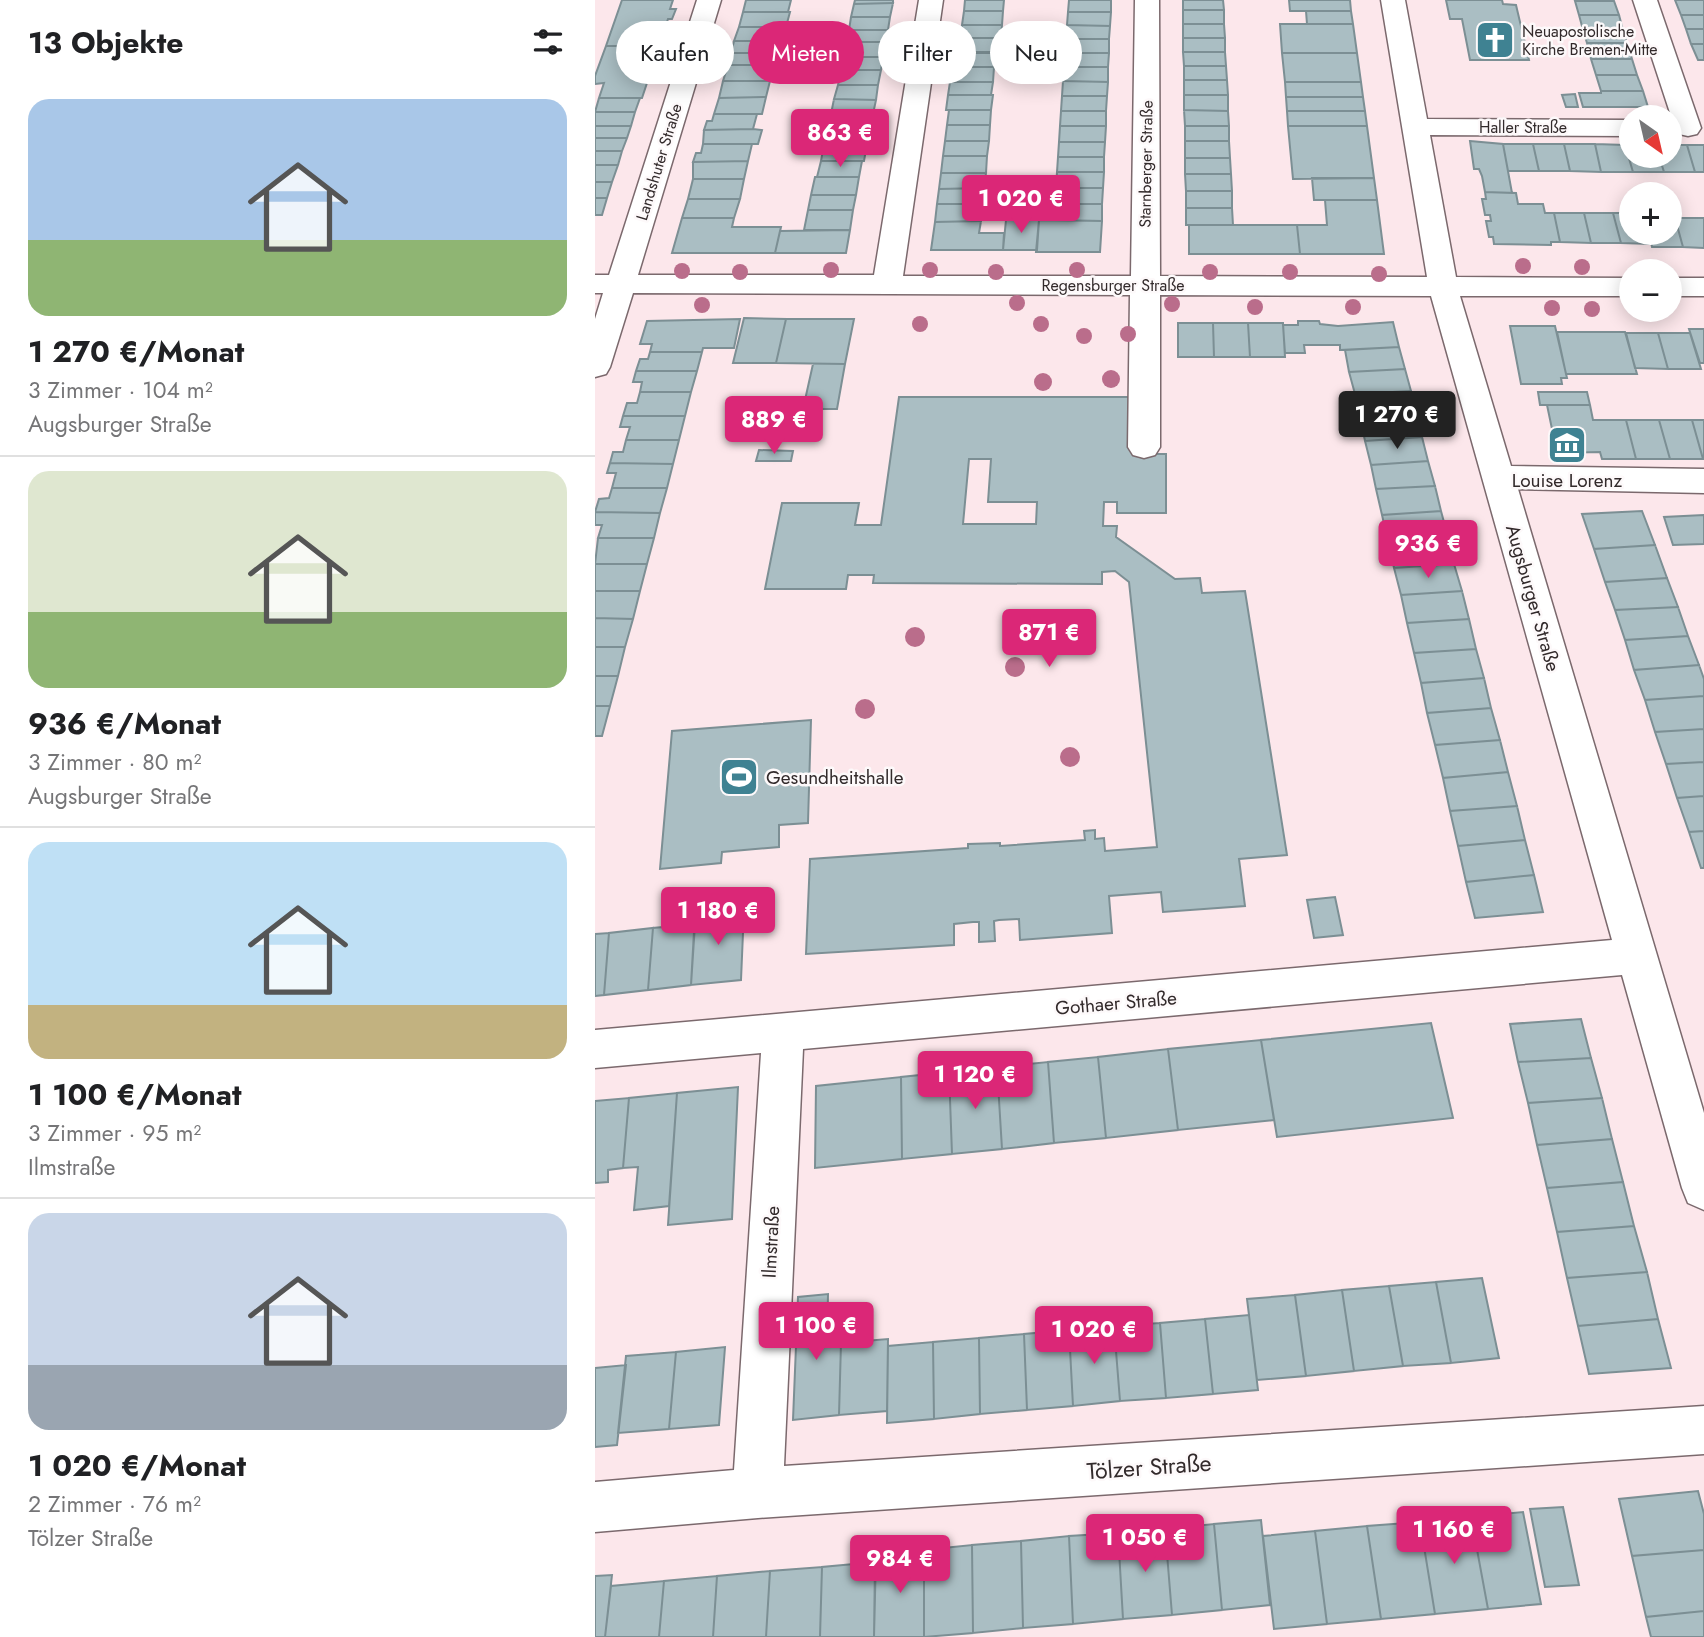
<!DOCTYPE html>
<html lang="de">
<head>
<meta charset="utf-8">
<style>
  body { margin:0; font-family:Jost,sans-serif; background:#f2f2f2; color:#202124; height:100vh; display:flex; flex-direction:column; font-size:26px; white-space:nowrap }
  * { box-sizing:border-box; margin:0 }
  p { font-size:23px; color:#757577 }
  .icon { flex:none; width:38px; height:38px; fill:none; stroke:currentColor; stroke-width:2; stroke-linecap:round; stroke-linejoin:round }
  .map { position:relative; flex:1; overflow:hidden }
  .details { display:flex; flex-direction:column; background:#fff; width:595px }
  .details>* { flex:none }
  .top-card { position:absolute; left:21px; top:21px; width:665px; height:63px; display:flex; gap:14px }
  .needle { width:46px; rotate:146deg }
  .fabs { position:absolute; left:1024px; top:105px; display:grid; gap:14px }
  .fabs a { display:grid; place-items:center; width:63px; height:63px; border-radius:50%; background:#fff; box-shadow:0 4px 18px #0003; font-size:35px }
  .price { position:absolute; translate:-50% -60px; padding:0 16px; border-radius:7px; background:#db2777; color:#fff; font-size:23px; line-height:46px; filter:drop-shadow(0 2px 4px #0008) }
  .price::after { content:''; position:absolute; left:50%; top:42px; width:21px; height:16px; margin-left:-10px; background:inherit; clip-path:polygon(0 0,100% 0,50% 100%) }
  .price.active { background:#222; color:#fff }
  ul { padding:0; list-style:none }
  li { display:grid; align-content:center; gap:14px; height:371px; padding:0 28px }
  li+li { border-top:2px solid #e0e0e0 }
  li span { display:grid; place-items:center; height:217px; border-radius:21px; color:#555 }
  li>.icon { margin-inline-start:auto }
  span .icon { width:126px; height:126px; fill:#fffc; stroke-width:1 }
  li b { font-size:30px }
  h2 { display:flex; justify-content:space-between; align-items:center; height:84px; padding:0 28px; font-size:30px }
  .tag { padding:0 24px; border-radius:32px; background:#fff; box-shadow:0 4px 18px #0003; font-size:24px; line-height:63px }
  .tag.active { background:#db2777; color:#fff }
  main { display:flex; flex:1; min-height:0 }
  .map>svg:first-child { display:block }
  .building { fill:#aabec3; stroke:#7c8f94; stroke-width:2; fill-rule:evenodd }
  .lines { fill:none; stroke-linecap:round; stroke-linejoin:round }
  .minor-casing { stroke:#7b696d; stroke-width:3 }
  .minor { fill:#fff; fill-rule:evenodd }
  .tree { fill:#ba6d8b }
  .labels { text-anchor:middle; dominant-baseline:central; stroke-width:5; stroke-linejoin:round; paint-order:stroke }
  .far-poi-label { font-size:16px; fill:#322a2b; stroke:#fdf9fa; text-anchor:start }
  .far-street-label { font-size:16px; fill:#322a2b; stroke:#fdf9fa }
  .poi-label { font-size:19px; fill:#322a2b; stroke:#fdf9fa }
  .street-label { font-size:19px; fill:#322a2b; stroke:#fdf9fa }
  .near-street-label { font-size:23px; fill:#322a2b; stroke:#fdf9fa }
</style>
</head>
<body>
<main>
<section class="details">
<h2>13 Objekte<svg class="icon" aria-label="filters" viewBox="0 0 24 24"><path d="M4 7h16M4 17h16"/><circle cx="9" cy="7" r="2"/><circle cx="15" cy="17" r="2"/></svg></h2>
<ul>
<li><span style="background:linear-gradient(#a9c7e8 65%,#8fb573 0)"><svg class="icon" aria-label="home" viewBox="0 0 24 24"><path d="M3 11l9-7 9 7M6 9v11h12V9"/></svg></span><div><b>1 270 €/Monat</b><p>3 Zimmer · 104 m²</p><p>Augsburger Straße</p></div></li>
<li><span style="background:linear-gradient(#dfe7d0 65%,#8fb573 0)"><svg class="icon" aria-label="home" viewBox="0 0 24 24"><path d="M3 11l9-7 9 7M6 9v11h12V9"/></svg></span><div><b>936 €/Monat</b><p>3 Zimmer · 80 m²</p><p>Augsburger Straße</p></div></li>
<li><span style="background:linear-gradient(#bfe0f5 75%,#c2b280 0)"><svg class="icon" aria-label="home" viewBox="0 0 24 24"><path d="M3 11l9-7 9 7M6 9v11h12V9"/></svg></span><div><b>1 100 €/Monat</b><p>3 Zimmer · 95 m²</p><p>Ilmstraße</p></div></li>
<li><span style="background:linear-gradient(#c9d6e8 70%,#9aa5b1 0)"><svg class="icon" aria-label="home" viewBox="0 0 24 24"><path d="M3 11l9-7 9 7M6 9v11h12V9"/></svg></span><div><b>1 020 €/Monat</b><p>2 Zimmer · 76 m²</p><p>Tölzer Straße</p></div></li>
</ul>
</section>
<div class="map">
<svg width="1109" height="1637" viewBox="0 0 1109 1637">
  <rect width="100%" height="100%" fill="#fce7eb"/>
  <path class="building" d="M27 0H78L75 9H81L77 19H73L72 22H76L73 33H68L64 46H11Z
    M151 0H196L193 12H148Z
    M260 0H298V3L259 4Z
    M370 0H409L408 11H369Z
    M474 0H516V12H473Z
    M588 0H628L629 10H588Z
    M694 0H755L756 11H695Z
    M851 0H907L908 4 921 5 934 60H875L867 19H855Z
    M1080 0H1109V15H1086Z
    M980 1H1019L1024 15H984Z
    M298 3 295 17H256L259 4Z
    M588 10H629V24H588Z
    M369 11H408L407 25H367Z
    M711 11H756L758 24H712Z
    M148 12H195L191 27H144Z
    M473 12H516L515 26 472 25Z
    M984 15H1024L1028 30H988Z
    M1086 15H1109V29H1091Z
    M256 17H295L293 30H254Z
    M588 24H629L630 38H588Z
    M685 24H758L762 53H687Z
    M367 25H407L406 38H365Z
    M472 25 515 26 514 39H471Z
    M144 27H197L193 41H139Z
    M1091 29H1109V44H1096Z
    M254 30H293L291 42H251Z
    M988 30H1028L1032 43H992Z
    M365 38H406L405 52H364Z
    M588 38H630V52H588Z
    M471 39H514V53H470Z
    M139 41H183L180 53H136Z
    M251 42H291L288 57H248Z
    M992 43H1032L1037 59H996Z
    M1096 44H1109V60H1103Z
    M11 46H64L60 59H65L62 69H57L55 72H61L58 83H52L47 98H4L9 83 0 84V76Z
    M588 52H630L631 66H589Z
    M136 53H182L179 65H133Z
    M358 53H400L399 67H356Z
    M470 53H514L513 67H469Z
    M687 53H762L766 82H690Z
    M248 57H288L286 70H246Z
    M996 59H1037L1042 75H1001Z
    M133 65H179L175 81H128Z
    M589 66H631L632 80H589Z
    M356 67H399L398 82H355Z
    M469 67H513V82L468 81Z
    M246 70H286L283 85H243Z
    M1001 75H1042L1048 91H1006Z
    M589 80H632L633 95H589Z
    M128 81H175L171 97 124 98Z
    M468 81 513 82 512 96H467Z
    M355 82H398L396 95H353Z
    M690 82H766L768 97H691Z
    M243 85H283L281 100 239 99Z
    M1006 91H1048L1053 107H988L984 93H1006Z
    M980 94 983 107H971L967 95Z
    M353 95H398L396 110H351Z
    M589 95H633V111L589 110Z
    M467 96H512L511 111H466Z
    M171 97 167 114H119L124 98Z
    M691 97H768L770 111H692Z
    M4 98H45L40 112H0Z
    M239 99 281 100 278 114H236Z
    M354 110H396L395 125H352Z
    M589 110 633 111 634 126H590Z
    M466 111H511V126H465Z
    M692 111H770L772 126H693Z
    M0 112H40L36 126H0Z
    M119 114H162L158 129 109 130 112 121H117Z
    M236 114H278L275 129H233Z
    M352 125H395L394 141H350Z
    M0 126H36L32 138H0Z
    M465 126H511L510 142H464Z
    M590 126H634V141H590Z
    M693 126H772L779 178 698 179Z
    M158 129 167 130 163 144H108L109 130Z
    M228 129H275L272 144H229Z
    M0 138H32L27 151H0Z
    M350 141H394L392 156H348Z
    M590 141H634L635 158H590Z
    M875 141 908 144 917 193 890 192 887 176 884 169H879Z
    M464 142H510L509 157H463Z
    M108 144H157L153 161 98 162 101 153H106Z
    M229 144H272L269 161H226Z
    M908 144H938L944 171H913Z
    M938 144H969L975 171H944Z
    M969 144H1000L1006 172 975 171Z
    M1000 144 1030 145 1038 172H1006Z
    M1030 145H1036V156H1064L1069 172H1038Z
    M1074 145H1092L1100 172H1069L1064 156H1074Z
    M1092 145H1109V172H1100Z
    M0 151H27L23 165H0Z
    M348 156H392L391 173H346Z
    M463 157H509V172H462Z
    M590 158H635L636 174H590Z
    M153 161 149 179H98V162Z
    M226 161H267L264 177H222Z
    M0 165H23L17 182H0Z
    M462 172H509L508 188H461Z
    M346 173H391L389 188 344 189Z
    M590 174H636L637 191H591Z
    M220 177H264L261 195H216Z
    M717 178H779L782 200H719Z
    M98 179H149L145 199H93Z
    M0 182H17L12 198H0Z
    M389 188 387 204H342L344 189Z
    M461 188H508L507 204H460Z
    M591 191H637V208H591Z
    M890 192 921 193 923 204H948L950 213H959L965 242H956V245L899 244 898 237H894L891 221H896L895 215H890L887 199H891Z
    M216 195H261L258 210H213Z
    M0 198H12L7 215H0Z
    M93 199H145L139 218H87Z
    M730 200H782L789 254H705L702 225H732Z
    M342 204H387L386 221 340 222Z
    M460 204H507V221L459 220Z
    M591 208H637L638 225H591Z
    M213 210H258L255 230H209Z
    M959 213H989L996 243 965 242Z
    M989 213H1018L1026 243H996Z
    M1018 213H1036V233H1054L1056 244 1026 243Z
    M87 218H139L137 227H186L180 253H77Z
    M1074 218H1080L1088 247H1057L1054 233H1074Z
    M1080 218H1109V248L1088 247Z
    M411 220H444L442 250H408Z
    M444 220 507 221 505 252H441Z
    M386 221 384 233H409L408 250H336L340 222Z
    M594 225H702L705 254H594Z
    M255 230 251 253H180L185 231Z
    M149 318 191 319 181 363H138Z
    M145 319 139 348H108L107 352H55L57 344H45L52 321Z
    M191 319H259L250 364 181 363Z
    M703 321H724L725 324 743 326 798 322 804 347 745 350V345H709L710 353H690L688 325H703Z
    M583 323H618L619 357H583Z
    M618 323H653L655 357H619Z
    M653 323H688L690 357H655Z
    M915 326H960L972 378H966L967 384H926Z
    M1094 329H1109V363H1105Z
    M962 332H1030L1042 374H971Z
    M1031 333H1063L1073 369 1040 368Z
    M1063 333H1095L1106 369H1073Z
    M804 347 810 369 754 372 750 350Z
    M55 352H107L102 371H41L45 359H53Z
    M218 364H250L242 409H208Z
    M810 369 816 391 760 394 754 372Z
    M41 371H102L96 392H45L47 382H38Z
    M816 391 822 414 765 417 760 394Z
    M45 392H96L90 416H28L32 403H42Z
    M943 392H992L995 405H945Z
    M304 397H542L541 454H571V513H522V502H509L508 526H522L521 537 580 579 605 578 607 593 650 591 692 855 644 859 650 906 568 912 566 892 514 896 517 933 425 940 424 919 404 920 399 921 400 941 384 942V922H378L359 924V945L211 954 215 859 373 848V844L405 843V846L490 840 489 831 500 830V839L509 838 510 851 562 847 534 582 520 571 507 572V584L278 583 279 575H253L251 589H170L187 503H264L260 525H286ZM374 459H396L393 502H442L441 524H368Z
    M952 405H995L998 420H1031L1041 459H1007L1005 452 962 453Z
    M822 414 827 437 770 441 765 417Z
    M28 416H90L84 440H31L35 427H25Z
    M1031 420H1064L1075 459H1041Z
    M1064 420H1097L1108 459H1075Z
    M1097 420H1109V459H1108Z
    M827 437 833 461 776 465 770 441Z
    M31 440H84L78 464 15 463 18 452H28Z
    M164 450 198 451 196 461H161Z
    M833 461 840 486 781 489 776 465Z
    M15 463 78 464 72 488H17L21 473H12Z
    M840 486 846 511 787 515 781 489Z
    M17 488H72L65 513 0 512 4 499 14 498Z
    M846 511 853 537 793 541 787 515Z
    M1047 511 1060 545 999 549 987 514Z
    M0 512 65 513 59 538H3L7 525H0Z
    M1109 515V544L1078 545 1069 517Z
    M853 537 859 564 799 568 793 541Z
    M3 538H59L52 564H0Z
    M1060 545 1072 578 1010 582 999 549Z
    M0 564H52L45 591H0Z
    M859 564 867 591 806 595 799 568Z
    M1072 578 1083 607 1020 610 1010 582Z
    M0 591H45L38 619 0 618Z
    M867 591 874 619 812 623 806 595Z
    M1083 607 1093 636 1030 640 1020 610Z
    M0 618 38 619 30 647H0Z
    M874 619 881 649 819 653 812 623Z
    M1093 636 1104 665 1039 670 1030 640Z
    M0 647H30L23 676H0Z
    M881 649 889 678 826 683 819 653Z
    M1104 665 1109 679V696L1050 700 1039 670Z
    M0 676H23L15 706H0Z
    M889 678 896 708 832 713 826 683Z
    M1109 696V729L1060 732 1050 700Z
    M0 706H15L7 736H0Z
    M896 708 905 740 840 745 832 713Z
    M216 720 213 823 184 825V847L127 852 126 863 65 869 77 731Z
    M1109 729V762L1071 764 1060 732Z
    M905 740 913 772 848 778 840 745Z
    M1109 762V796L1082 798 1071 764Z
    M913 772 922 806 855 811 848 778Z
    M1109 796V831L1094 832 1082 798Z
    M922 806 930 840 863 846 855 811Z
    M1109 831V868H1106L1094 832Z
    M930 840 939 875 871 882 863 846Z
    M939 875 948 912 880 918 871 882Z
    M740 897 748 935 719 938 712 900Z
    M149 909 146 980 96 985 100 914Z
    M100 924 96 985 53 990 58 928Z
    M58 928 53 990 9 995 14 933Z
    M14 933 9 995 0 996V934Z
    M986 1019 996 1058 923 1062 915 1024Z
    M836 1023 858 1118 682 1137 666 1040Z
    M666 1040 679 1120 583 1130 573 1049Z
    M573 1049 583 1130 511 1138 503 1057Z
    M503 1057 511 1138 459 1143 453 1062Z
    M996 1058 1007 1098 933 1103 923 1062Z
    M453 1062 459 1143 407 1149 402 1067Z
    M402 1067 407 1149 357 1154 354 1072Z
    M354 1072 357 1154 307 1159 306 1077Z
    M306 1077 307 1159 220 1168 221 1086Z
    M143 1087 137 1219 73 1225 82 1093Z
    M82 1093 74 1206 39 1210 43 1167 28 1168 34 1098Z
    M34 1098 28 1168 13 1170V1182L0 1183V1101Z
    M1007 1098 1017 1139 942 1145 933 1103Z
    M1017 1139 1028 1182 952 1188 942 1145Z
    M1028 1182 1039 1226 962 1232 952 1188Z
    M1039 1226 1052 1272 972 1278 962 1232Z
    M1052 1272 1063 1319 983 1326 972 1278Z
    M887 1278 904 1358 856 1363 841 1282Z
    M841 1282 856 1363 808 1366 794 1286Z
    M794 1286 808 1366 759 1371 747 1290Z
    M747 1290 759 1371 711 1376 700 1295Z
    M233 1294 232 1345 246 1343 244 1415 198 1420 203 1297Z
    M700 1295 711 1376 662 1380 652 1299Z
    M654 1315 663 1390 618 1394 610 1319Z
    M610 1319 618 1394 571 1398 565 1323Z
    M1063 1319 1076 1368 994 1374 983 1326Z
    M565 1323 571 1398 525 1401 519 1326Z
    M519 1326 525 1401 478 1406 474 1330Z
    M474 1330 478 1406 432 1410 429 1334Z
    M429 1334 432 1410 385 1414 384 1338Z
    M384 1338 385 1414 339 1419 338 1342Z
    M293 1339 292 1411 244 1415 246 1343Z
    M338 1342 339 1419 292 1423 293 1346Z
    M130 1347 124 1425 74 1429 81 1352Z
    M81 1352 74 1429 23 1433 31 1356Z
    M31 1365 22 1445 0 1447V1368Z
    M1103 1491 1109 1514V1550L1037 1556 1024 1499Z
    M968 1507 984 1585 950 1587 935 1509Z
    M928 1512 946 1604 893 1609 876 1517Z
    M876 1517 893 1609 840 1614 825 1522Z
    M666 1520 675 1605 627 1610 619 1524Z
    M825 1522 840 1614 786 1619 772 1526Z
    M619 1524 627 1610 577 1615 570 1529Z
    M772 1526 786 1619 732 1624 720 1531Z
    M570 1529 577 1615 528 1619 523 1533Z
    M720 1531 732 1624 679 1629 668 1536Z
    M523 1533 528 1619 478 1624 474 1536Z
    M474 1536 478 1624 428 1628 426 1541Z
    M426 1541 428 1628 378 1633 377 1545Z
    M377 1545 378 1633 329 1637V1550Z
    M329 1550V1637H279L281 1554Z
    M1109 1550V1611L1051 1617 1037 1556Z
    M280 1562 279 1637H225L227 1567Z
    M227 1567 225 1637H171L175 1571Z
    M175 1571 171 1637H118L122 1576Z
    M17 1575 10 1637H0V1576Z
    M122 1576 118 1637H64L69 1581Z
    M69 1581 64 1637H10L16 1586Z
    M1109 1611V1637H1056L1051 1617Z"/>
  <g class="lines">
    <g class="minor-casing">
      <path id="minor" d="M102 0H126L43 275H279L324 0H348L308 276H536L540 0H564L565 276 832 277 786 0H810L832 119 1036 120V136L835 135 861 277 1036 278V296H865L916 466 1109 469V493L923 489 1109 1113V1210L1093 1203 1087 1188 1027 975 208 1049 189 1466 1109 1406V1454L163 1518 0 1532V1482L139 1470 166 1053 0 1068V1030L1017 940 836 296 565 295V447L560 455 549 458 538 455 533 447 535 295 38 293 15 367 11 374 0 377V319L8 293H0V275H14Z
        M1038 0H1062L1106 128 1102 134 1093 136 1084 134 1080 128Z
        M1074 278H1109V296H1074Z"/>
    </g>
    <use href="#minor" class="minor"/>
  </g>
  <g class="tree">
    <circle cx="928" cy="266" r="8"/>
    <circle cx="987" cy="267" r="8"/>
    <circle cx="236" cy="270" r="8"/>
    <circle cx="335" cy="270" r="8"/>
    <circle cx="482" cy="270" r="8"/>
    <circle cx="87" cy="271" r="8"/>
    <circle cx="145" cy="272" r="8"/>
    <circle cx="401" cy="272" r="8"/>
    <circle cx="615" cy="272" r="8"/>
    <circle cx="695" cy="272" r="8"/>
    <circle cx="784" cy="274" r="8"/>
    <circle cx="422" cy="303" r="8"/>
    <circle cx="577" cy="304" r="8"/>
    <circle cx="107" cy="305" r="8"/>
    <circle cx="660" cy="307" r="8"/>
    <circle cx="758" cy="307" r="8"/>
    <circle cx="957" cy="308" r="8"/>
    <circle cx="997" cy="309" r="8"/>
    <circle cx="325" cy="324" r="8"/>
    <circle cx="446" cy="324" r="8"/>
    <circle cx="533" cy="334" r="8"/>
    <circle cx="489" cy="336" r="8"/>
    <circle cx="516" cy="379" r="9"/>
    <circle cx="448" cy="382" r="9"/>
    <circle cx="320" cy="637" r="10"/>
    <circle cx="420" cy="667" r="10"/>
    <circle cx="270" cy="709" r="10"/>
    <circle cx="475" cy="757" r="10"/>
  </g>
  <defs>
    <g id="church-square" transform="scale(2.0125)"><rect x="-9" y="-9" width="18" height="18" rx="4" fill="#3f8292" stroke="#fdf9fa"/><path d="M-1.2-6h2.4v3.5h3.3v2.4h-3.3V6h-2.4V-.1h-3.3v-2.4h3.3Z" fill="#fff"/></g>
    <g id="museum-square" transform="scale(2.0125)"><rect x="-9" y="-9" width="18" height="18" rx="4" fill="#3f8292" stroke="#fdf9fa"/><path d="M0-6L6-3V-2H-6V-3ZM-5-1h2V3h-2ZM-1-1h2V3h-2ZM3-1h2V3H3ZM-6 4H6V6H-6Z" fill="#fff"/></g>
    <g id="stadium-square" transform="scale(2.0125)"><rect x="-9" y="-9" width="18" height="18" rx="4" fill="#3f8292" stroke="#fdf9fa"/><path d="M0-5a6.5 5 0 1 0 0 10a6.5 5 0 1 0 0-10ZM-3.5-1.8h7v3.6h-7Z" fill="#fff"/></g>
  </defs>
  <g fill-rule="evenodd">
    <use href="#church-square" x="900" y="40"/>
    <use href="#museum-square" x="972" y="445"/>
    <use href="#stadium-square" x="144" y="777"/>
  </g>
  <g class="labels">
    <g class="far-poi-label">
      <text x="927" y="31">Neuapostolische<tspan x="927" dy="18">Kirche Bremen-Mitte</tspan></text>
    </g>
    <g class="far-street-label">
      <text x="928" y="127">Haller Straße</text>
      <text transform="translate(64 162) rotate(-73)">Landshuter Straße</text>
      <text transform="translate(551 164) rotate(-89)">Starnberger Straße</text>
      <text x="518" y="285">Regensburger Straße</text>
    </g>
    <g class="poi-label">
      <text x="972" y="480">Louise Lorenz</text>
      <text x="171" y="777" text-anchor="start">Gesundheitshalle</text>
    </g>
    <g class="street-label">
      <text transform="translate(938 598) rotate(74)">Augsburger Straße</text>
      <text transform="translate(521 1003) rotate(-5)">Gothaer Straße</text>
      <text transform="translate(176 1242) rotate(-87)">Ilmstraße</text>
    </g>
    <g class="near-street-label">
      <text transform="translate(554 1467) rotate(-4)">Tölzer Straße</text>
    </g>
  </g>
</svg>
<div class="fabs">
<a><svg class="needle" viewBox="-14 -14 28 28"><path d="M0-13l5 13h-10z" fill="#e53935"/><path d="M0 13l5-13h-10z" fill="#757577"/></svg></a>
<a>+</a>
<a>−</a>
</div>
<b class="price" style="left:245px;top:169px">863 €</b>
<b class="price" style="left:426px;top:235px">1 020 €</b>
<b class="price active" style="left:802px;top:451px">1 270 €</b>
<b class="price" style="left:179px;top:456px">889 €</b>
<b class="price" style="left:833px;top:580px">936 €</b>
<b class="price" style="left:454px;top:669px">871 €</b>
<b class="price" style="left:123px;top:947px">1 180 €</b>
<b class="price" style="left:380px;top:1111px">1 120 €</b>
<b class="price" style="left:221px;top:1362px">1 100 €</b>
<b class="price" style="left:499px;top:1366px">1 020 €</b>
<b class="price" style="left:859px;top:1566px">1 160 €</b>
<b class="price" style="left:550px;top:1574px">1 050 €</b>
<b class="price" style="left:305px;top:1595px">984 €</b>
<div class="top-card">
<a class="tag">Kaufen</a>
<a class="tag active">Mieten</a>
<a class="tag">Filter</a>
<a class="tag">Neu</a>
</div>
</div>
</main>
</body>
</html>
